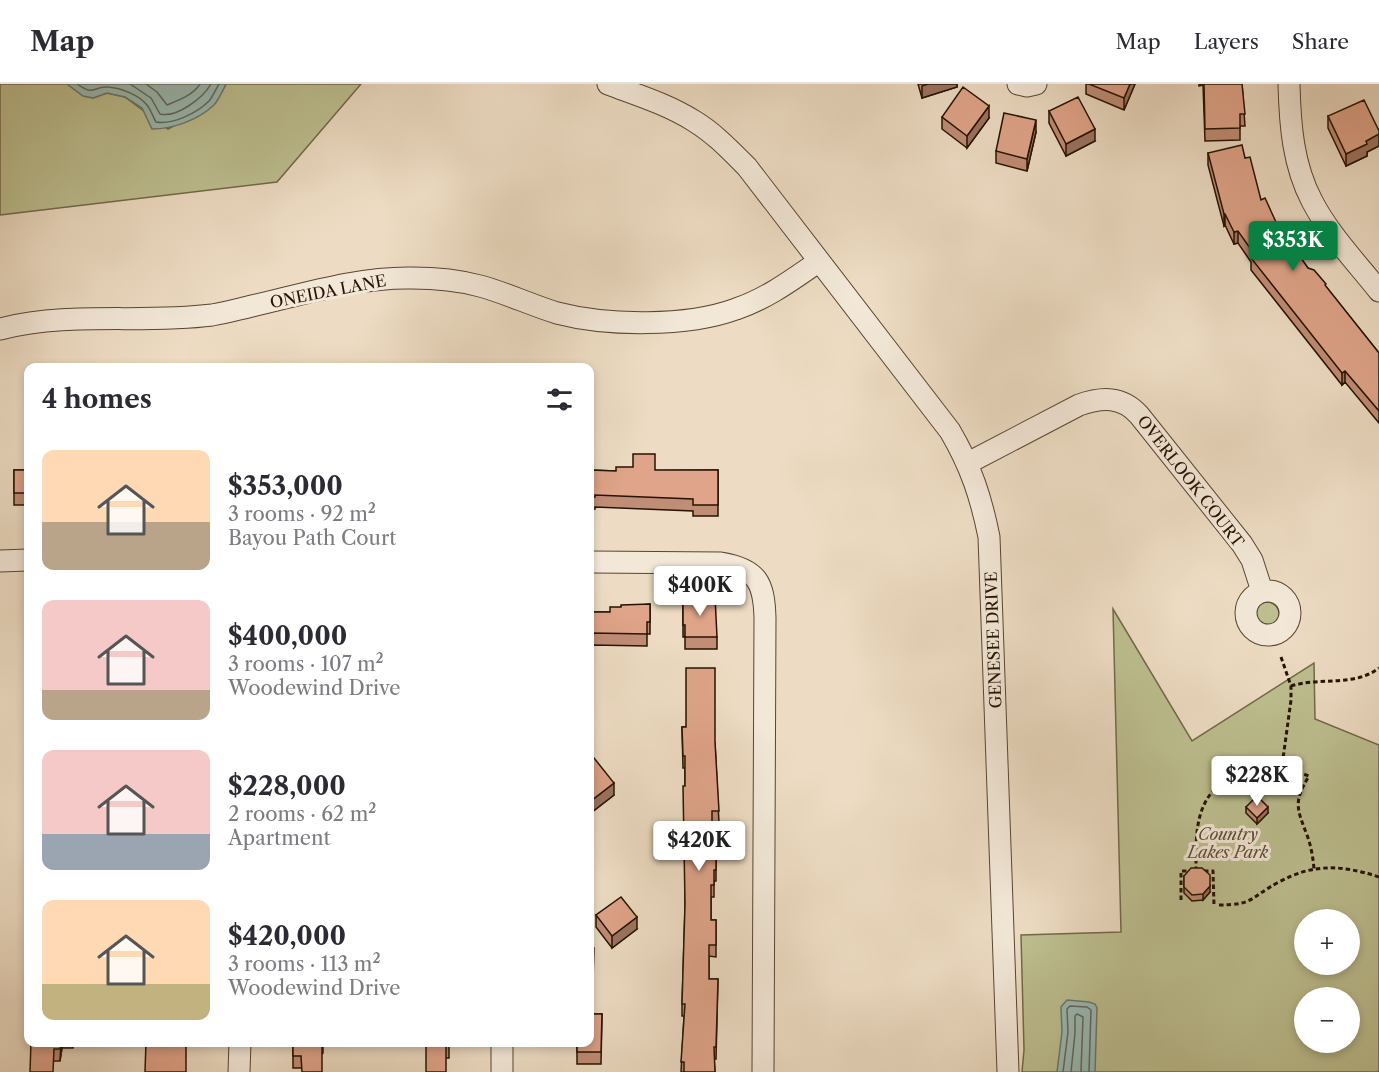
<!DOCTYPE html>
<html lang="en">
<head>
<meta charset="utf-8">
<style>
  body { margin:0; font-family:"Libre Caslon Text",serif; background:#f7f7f7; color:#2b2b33; height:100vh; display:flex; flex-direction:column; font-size:22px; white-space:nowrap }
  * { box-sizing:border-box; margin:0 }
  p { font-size:20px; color:#7c7c81 }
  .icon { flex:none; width:33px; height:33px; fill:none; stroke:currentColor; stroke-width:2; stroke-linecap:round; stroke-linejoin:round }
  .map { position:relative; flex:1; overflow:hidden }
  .side { position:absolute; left:24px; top:279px; width:570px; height:684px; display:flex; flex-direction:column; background:#fff; border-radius:12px; box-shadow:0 3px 9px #0003 }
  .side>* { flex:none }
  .buttons { position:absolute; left:1294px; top:825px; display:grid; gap:12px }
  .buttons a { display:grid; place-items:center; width:66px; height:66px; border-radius:50%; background:#fff; box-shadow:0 3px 9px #0003; font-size:30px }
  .price { position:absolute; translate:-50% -51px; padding:0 14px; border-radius:6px; background:#fff; color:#222; font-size:20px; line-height:39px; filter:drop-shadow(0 2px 3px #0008) }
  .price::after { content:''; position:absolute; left:50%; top:36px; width:18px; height:14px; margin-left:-9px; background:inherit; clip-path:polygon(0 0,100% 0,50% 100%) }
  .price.active { background:#0b8043; color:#fff }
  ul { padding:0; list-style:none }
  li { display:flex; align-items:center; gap:18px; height:150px; padding:0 18px }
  li span { display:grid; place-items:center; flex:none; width:168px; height:120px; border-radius:12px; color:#555 }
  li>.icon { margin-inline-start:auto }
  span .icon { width:72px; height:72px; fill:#fffc; stroke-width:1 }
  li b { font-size:26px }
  h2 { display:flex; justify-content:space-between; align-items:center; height:72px; padding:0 18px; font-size:26px }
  header { display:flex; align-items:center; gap:36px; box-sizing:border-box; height:84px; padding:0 30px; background:#fff; border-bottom:2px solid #e1e1e2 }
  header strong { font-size:28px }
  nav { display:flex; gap:33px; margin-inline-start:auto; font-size:21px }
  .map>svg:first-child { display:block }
  .green { fill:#bdbf90; stroke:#726949; stroke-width:1.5; fill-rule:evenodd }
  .water { fill:#99bbb5; stroke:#6b786d; stroke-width:1.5 }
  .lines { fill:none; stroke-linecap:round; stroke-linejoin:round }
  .shore { stroke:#60675c; stroke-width:1.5 }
  .street-casing { stroke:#584532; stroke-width:23 }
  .path { stroke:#261302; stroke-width:3; stroke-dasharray:4.5 3; stroke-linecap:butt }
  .street { stroke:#f3e8d8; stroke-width:21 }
  .wall { fill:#c08d76; stroke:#261302; stroke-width:1.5 }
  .shaded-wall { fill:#9c7360; stroke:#261302; stroke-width:1.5 }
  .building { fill:#dfa489; stroke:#261302; stroke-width:1.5 }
  .labels { text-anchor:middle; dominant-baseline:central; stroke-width:6; stroke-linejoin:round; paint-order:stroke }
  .street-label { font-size:16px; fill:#261302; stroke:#f3e8d8 }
  .park-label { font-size:16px; font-style:italic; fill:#5b4f34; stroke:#f3e8d8 }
</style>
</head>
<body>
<header>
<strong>Map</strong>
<nav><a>Map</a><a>Layers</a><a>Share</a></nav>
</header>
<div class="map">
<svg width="1379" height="988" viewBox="0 0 1379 988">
  <rect width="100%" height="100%" fill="#eddcc3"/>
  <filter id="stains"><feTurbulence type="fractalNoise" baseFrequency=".00333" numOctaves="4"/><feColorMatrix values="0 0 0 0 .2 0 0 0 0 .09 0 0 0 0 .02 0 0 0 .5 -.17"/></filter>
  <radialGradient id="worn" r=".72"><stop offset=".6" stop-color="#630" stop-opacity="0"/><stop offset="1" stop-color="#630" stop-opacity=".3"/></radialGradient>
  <path class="green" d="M0 0H67L84 12 93 14 107 9 125 13 168 45 214 20 226 0H361L277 98 0 131Z
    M1255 530a12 12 0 1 1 24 0a12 12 0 1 1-24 0Z
    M1113 525 1192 657 1314 579 1315 635 1379 661V988H1022L1024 966 1021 851 1121 848ZM1305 836H1350V880H1305ZM1305 914H1350V958H1305Z"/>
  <path class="water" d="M67 0H226C223 6 219 15 214 21 198 36 173 45 152 45L142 24 125 13 107 9 93 14 83 12Z
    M1067 916 1089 918 1095 920 1097 924 1095 988H1057L1062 948 1061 923Z"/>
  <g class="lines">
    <path class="shore" d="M77 0C96 13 92 2 108 3 121 4 139 11 147 21 151 26 153 33 156 38 173 41 197 29 209 17 213 12 216 5 219 0
      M130 0 151 14 160 30C177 34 203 14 211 0
      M146 0 157 8 167 21C179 16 193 11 200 0
      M1063 988 1068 948 1067 925 1070 922 1087 923 1091 926 1089 988
      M1071 988 1075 949V932L1077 930 1083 933 1081 988"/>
    <g class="street-casing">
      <path id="street" d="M608 0C637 11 667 20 694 37 714 49 730 66 747 83L950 347C971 383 981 413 989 453L1008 988
        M1018 0 1027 2 1036 0
        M1289 0C1290 41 1293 81 1312 117 1329 150 1356 178 1379 207
        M0 245C71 227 140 240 212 231 225 229 239 225 252 222 304 210 358 193 412 194 435 194 458 196 480 202 506 209 531 221 557 229 607 242 687 243 736 225 766 215 792 196 818 178
        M968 379 1079 321C1102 313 1122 312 1139 331L1242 460 1252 476 1262 507
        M0 477 28 476
        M590 478 721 479C757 485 764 498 765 534L763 988
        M1246 529a22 22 0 1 1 44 0a22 22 0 1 1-44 0Z
        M239 988 240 958
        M502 988V958"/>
    </g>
    <path class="path" d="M1281 573 1291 602V616L1282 682 1309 692C1293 718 1297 725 1307 751 1311 762 1313 773 1314 785
      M1291 602C1319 593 1355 603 1379 584
      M1196 787C1196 746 1194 713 1234 690
      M1204 787H1213L1214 821
      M1181 816V787H1191
      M1219 821C1255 821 1250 813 1279 798 1314 779 1342 781 1379 793"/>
    <use href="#street" class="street"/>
  </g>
  <path class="wall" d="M918 0H957V3L922 14Z
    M1086 0H1135L1124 26 1086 10Z
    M1199 0H1242L1245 42H1240V56L1205 57 1203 1 1199 2Z
    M1049 27 1095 57 1066 72 1049 39Z
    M1328 32 1379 47V62L1367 68V72L1346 82 1328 44Z
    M942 33 989 34 967 64 942 45Z
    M1036 48 1027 87 996 79V67Z
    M1208 69 1245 74 1261 116 1281 149 1308 184 1326 203 1379 269V339L1345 298 1342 301 1251 186V178L1238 159 1234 160 1225 141 1224 142 1208 81Z
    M14 386H28V421H14Z
    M590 386 616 387 718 386V432H693V427L595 423V425H590Z
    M683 513 717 553V565H685V553H683Z
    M650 520V550H647V562L592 561V567H590V528H610L621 523Z
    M682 643H686L715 659 719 739H712V762H716V797H714V813H711V836H716V873L709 872V895H718L716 975H714L715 988H681L684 932H682V920L685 824V684H683Z
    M590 670 614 711 592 728 590 724Z
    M1246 723 1268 729 1257 740 1246 729Z
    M1184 792 1210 808 1203 816 1192 817 1184 809Z
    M596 831 637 845 612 864 596 843Z
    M592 930H602L601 980H577V958Z
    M31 958H73V964H62L60 977H54Z
    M293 958H323V969L301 984H293Z
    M426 958H449V974H446Z"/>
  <path class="shaded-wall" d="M928 0H957V3L922 14V2Z
    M1130 0H1135L1124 26V14Z
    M989 22V34L967 64V52Z
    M1036 36V48L1027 87V75Z
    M1095 45V57L1066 72V60Z
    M1379 50V62L1367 68V72L1346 82V70L1366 57Z
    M1224 130H1225V141L1224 142Z
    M1238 147V159L1234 160V148Z
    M1345 287V298L1342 301V289Z
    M614 699V711L592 728V716Z
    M1268 723V729L1257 740V734Z
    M1210 802V808L1203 816V810Z
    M637 833V845L612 864V852Z
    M61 958H62V964L60 977Z"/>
  <path class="building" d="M1089 0H1130L1124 14Z
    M1204 0H1242L1245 30H1240V44L1205 45Z
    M963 3 989 22 967 52 942 33Z
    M1078 13 1095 45 1066 60 1049 27Z
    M1364 16 1379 47V50L1366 57 1367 60 1346 70 1328 32Z
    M1004 29 1036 36 1027 75 996 67Z
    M1242 61 1245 74 1250 73 1261 116 1265 114 1281 149 1283 148 1308 184 1314 186 1326 200 1325 201 1379 269V327L1345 287 1342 289 1251 174 1255 171 1238 147 1234 148 1225 130H1224L1208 69Z
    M633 370H655V386H718V421H693V415L595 411V413H590V386L616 387V383H633Z
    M14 386H28V409H14Z
    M715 512 717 553H685V541H683V513Z
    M650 520V538H647V550L592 549V555H590V528H610V523H621V521Z
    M686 584H715V658L719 727H712V762H716V786H714V801H711V836H716V861H709V895H718L716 963H714L715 988H684V978H681L685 920H682L685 820 683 702H685V672H683L682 643H686Z
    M590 669 614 699 592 716 590 712Z
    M1257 712 1268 723 1257 734 1246 723Z
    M1191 784H1202L1210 791V802L1203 810 1192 811 1184 803V792Z
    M621 813 637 833 612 852 596 831Z
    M590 864H594L592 930H602L601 968H577V958H590Z
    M31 958H61L60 965H54L53 988H30Z
    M146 958H186V988H145Z
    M293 958H322V988H302L301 972H293Z
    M426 958H449V962H446V988H426Z"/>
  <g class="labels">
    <g class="street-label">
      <text transform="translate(328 207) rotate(-11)">ONEIDA LANE</text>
      <text transform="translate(1191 397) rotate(52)">OVERLOOK COURT</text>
      <text transform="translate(993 556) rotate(-92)">GENESEE DRIVE</text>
    </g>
    <g class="park-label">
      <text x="1228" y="750">Country<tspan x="1228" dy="18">Lakes Park</tspan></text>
    </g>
  </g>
  <rect width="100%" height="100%" filter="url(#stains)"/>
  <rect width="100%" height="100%" fill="url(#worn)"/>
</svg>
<div class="buttons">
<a>+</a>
<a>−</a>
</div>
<b class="price active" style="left:1293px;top:188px">$353K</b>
<b class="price" style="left:700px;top:533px">$400K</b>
<b class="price" style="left:1257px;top:723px">$228K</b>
<b class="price" style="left:699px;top:788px">$420K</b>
<section class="side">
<h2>4 homes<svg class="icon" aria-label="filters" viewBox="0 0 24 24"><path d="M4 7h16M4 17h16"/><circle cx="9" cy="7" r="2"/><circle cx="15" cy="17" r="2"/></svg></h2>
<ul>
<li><span style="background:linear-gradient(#ffd9b3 60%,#b9a48a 0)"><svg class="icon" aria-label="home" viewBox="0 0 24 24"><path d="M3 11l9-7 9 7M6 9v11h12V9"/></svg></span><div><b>$353,000</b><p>3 rooms · 92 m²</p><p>Bayou Path Court</p></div></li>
<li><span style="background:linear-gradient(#f6c9c9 75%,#b9a48a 0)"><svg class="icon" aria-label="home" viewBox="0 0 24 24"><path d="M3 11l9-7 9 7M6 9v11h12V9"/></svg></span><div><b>$400,000</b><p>3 rooms · 107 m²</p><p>Woodewind Drive</p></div></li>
<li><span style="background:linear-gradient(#f6c9c9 70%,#9aa5b1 0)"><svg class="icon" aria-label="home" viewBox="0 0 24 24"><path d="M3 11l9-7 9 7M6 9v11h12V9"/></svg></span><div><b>$228,000</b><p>2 rooms · 62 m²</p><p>Apartment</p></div></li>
<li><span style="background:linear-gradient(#ffd9b3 70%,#c2b280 0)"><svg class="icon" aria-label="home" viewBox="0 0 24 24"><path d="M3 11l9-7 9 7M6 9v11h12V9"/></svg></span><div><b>$420,000</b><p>3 rooms · 113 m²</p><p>Woodewind Drive</p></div></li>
</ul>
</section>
</div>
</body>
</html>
